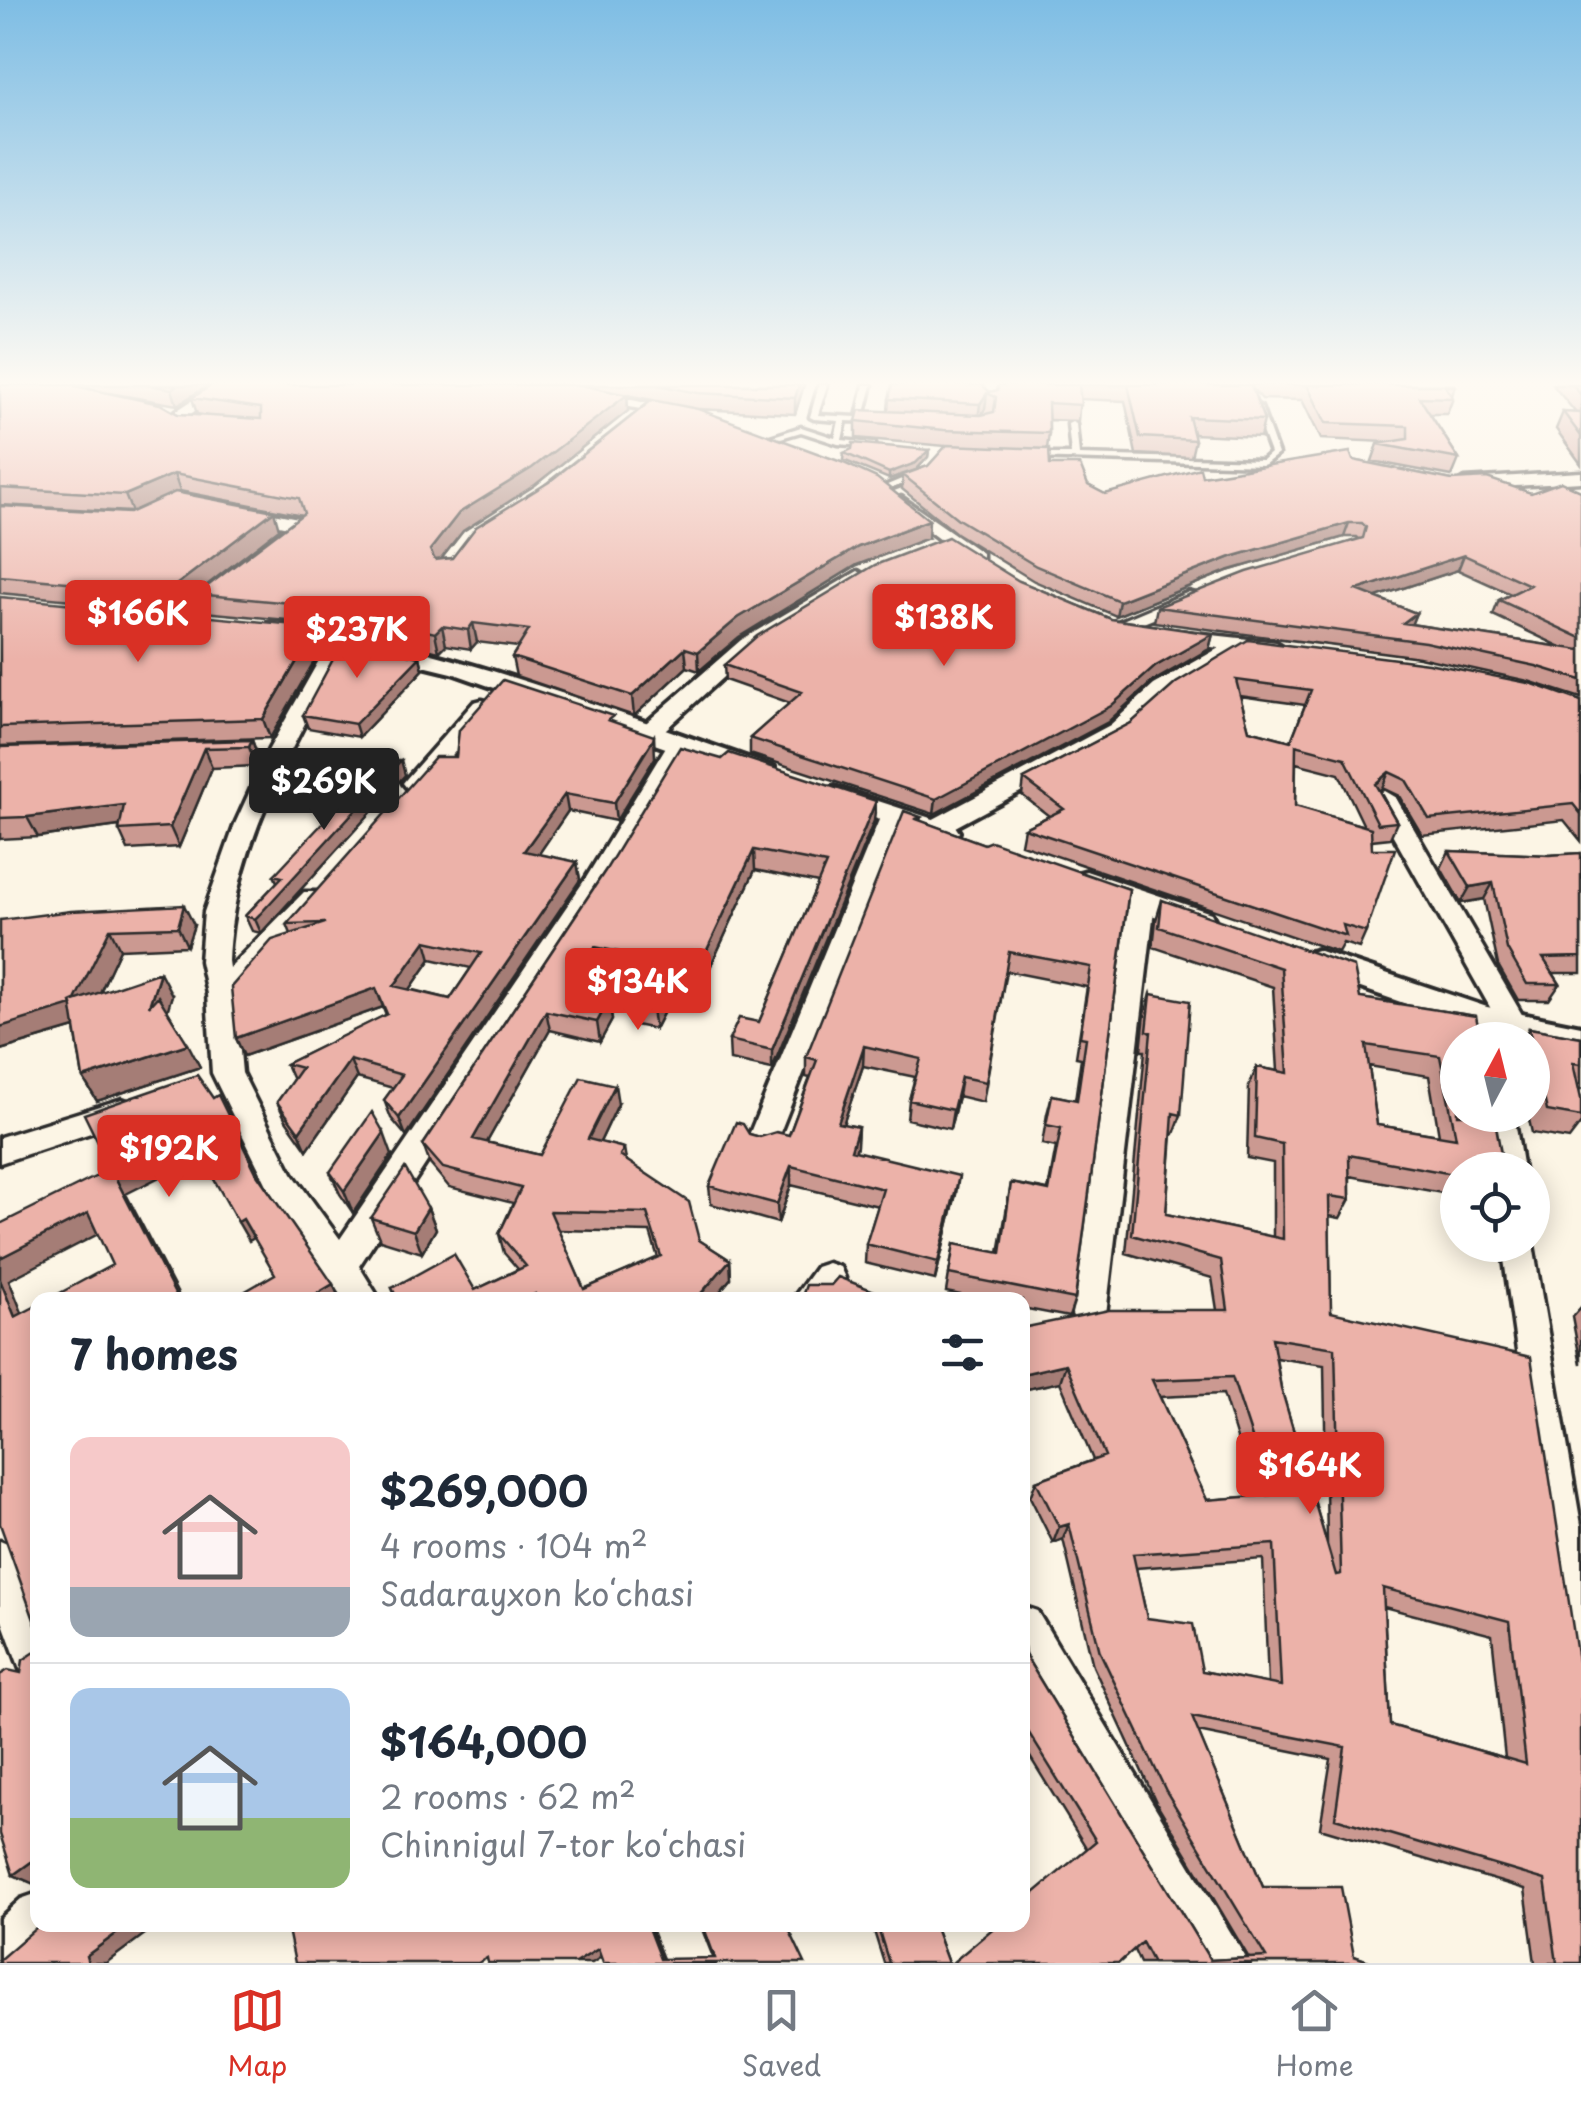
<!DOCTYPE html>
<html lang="en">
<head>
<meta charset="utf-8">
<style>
  body { margin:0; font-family:"Playpen Sans",sans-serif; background:#f6f6f7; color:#1f2937; height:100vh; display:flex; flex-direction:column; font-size:38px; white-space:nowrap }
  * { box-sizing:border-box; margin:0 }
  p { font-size:32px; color:#747a83 }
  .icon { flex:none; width:55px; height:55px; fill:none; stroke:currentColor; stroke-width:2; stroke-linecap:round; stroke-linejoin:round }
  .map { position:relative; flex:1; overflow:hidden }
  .side { position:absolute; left:30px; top:1292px; width:1000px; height:640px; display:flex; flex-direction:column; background:#fff; border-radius:20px; box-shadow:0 5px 25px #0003 }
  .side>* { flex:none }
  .needle { width:65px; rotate:7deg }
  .buttons { position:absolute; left:1440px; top:1022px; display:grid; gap:20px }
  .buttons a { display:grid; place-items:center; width:110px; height:110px; border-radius:50%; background:#fff; box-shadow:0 5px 25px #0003; font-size:50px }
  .price { position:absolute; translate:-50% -85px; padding:0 22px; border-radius:10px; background:#d93025; color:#fff; font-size:32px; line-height:65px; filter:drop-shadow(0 2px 5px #0008) }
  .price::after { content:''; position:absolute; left:50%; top:60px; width:30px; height:22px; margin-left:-15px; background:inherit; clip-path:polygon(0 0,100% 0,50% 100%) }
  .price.selected { background:#222; color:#fff }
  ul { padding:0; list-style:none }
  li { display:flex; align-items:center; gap:30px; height:250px; padding:0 40px }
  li+li { border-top:2px solid #e0e1e3 }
  li span { display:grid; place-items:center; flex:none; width:280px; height:200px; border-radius:20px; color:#555 }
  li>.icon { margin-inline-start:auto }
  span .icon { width:120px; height:120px; fill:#fffc; stroke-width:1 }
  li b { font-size:42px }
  h2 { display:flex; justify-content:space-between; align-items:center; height:120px; padding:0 40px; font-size:42px }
  .tabs { display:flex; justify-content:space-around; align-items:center; height:140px; border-top:2px solid #e0e1e3; background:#fff; font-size:28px; color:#747a83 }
  .tabs a { display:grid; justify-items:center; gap:5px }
  .tabs .selected { color:#d93025 }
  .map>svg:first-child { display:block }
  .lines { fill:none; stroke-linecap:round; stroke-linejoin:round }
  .service-casing { stroke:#2b2b2b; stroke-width:7 }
  .minor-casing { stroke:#2b2b2b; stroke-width:7 }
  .tertiary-casing { stroke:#2b2b2b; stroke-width:8 }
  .service { fill:#fcf5e5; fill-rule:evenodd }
  .minor { fill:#fcf5e5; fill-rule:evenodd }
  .tertiary { fill:#fcf5e5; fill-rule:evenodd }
  .wall { fill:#cb9991; stroke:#2b2b2b; stroke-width:2.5; fill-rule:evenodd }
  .shaded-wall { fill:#a57d76; stroke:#2b2b2b; stroke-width:2.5 }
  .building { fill:#ecb2a9; stroke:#2b2b2b; stroke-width:2.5; fill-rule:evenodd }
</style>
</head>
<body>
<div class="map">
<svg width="1581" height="1963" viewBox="0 0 1581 1963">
  <rect width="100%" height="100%" fill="#fcf5e5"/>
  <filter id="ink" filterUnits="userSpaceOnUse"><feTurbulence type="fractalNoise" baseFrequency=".01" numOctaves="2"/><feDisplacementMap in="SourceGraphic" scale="20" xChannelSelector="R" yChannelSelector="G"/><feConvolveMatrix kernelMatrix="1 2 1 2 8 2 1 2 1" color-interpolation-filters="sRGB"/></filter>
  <g filter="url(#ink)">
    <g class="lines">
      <g class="service-casing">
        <path id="service" d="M819 385H827L818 415 857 417 864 385H872L864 417 878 420 874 422 846 421 842 440 872 443H875V447L838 444 801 432 764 443V439L801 427 835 438 839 421 814 419 810 417Z
          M1257 405 1261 407 1278 454 1264 465 1032 458 1028 456 1032 454H1071L1068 424 1072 422 1076 424 1079 455 1262 460 1270 453 1253 407Z
          M916 473 919 474V478L887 490 880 488Z"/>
      </g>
      <g class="minor-casing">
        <path id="minor" d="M216 385H233L186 417H176V411Z
          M529 385H559L690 412 682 417 536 389Z
          M1581 472V482L1465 489 1457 484 1465 479Z
          M901 497 982 553V561H968L895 506 892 502Z
          M238 506 303 519 307 528 283 548H271V540L288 527 232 515V507Z
          M858 571 867 577 865 581 755 648 655 739H639L636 734 639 729 741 640Z
          M227 577 234 579V587L187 624H173V616Z
          M1189 592 1196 594V602L1123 631H1109L1106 627Z
          M1175 631 1276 642 1286 648 1276 654 1243 651 1170 695 1126 735 944 833H926L923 828 926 823 1110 725 1154 685 1219 648 1168 641V633Z
          M341 633 351 639C296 739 233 845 228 961L229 968 304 892H322L326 898 322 904 235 997 242 1073 292 1173 340 1239 586 878 670 740H686L689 745 605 889 359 1266 380 1300H344L270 1191 212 1073 207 994 200 961 204 912 235 824 269 749 331 639Z
          M482 700 490 702 493 707 490 712 423 788H407L403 783 407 778 474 702Z
          M1384 791 1396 798 1524 1018 1528 1025 1524 1032 1514 1036 1504 1032 1372 798Z
          M893 807 905 815 777 1140 773 1149 762 1152 751 1149 747 1140 881 815Z
          M1142 892 1155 901 1106 1314 1101 1325 1089 1330 1077 1325 1072 1314 1129 901Z
          M122 1099 133 1103 137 1111 133 1119 0 1163V1137Z
          M1484 1115H1514L1523 1170H1491Z
          M1532 1239 1581 1525V1674L1566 1668 1560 1653 1502 1245H1532Z
          M828 1263 840 1267 845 1278 830 1300H792L816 1267Z
          M0 1541 14 1547 38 1607V1683L23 1677 0 1615Z
          M1022 1606 1037 1611 1249 1963H1198L1022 1666Z
          M38 1893V1925H58L55 1933 20 1963H0V1918L21 1899Z
          M651 1925H699L714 1963H666Z"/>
      </g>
      <g class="tertiary-casing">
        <path id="tertiary" d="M275 622C449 645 609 711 774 767L778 773 774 779H754L452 673 337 645 267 634 263 629 267 624Z
          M835 787 955 826 959 832 955 838 945 841 825 802 821 796 825 790Z
          M1086 871 1211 913 1215 921 1211 929 1200 932 1075 888 1071 881 1075 874Z
          M1317 950 1487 1007 1581 1026V1052L1484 1031 1306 969 1301 961 1306 953Z"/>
      </g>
      <use href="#service" class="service"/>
      <use href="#minor" class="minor"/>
      <use href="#tertiary" class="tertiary"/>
    </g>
    <path class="wall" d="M0 385H209L177 405 109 393 178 414 208 416 197 414 192 398 212 385H804L795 414 699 409 928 538 857 565 739 637 699 671 687 667 634 716 516 676 512 657 518 647 477 642 471 649 446 645 439 652 318 623 204 612 197 594 302 515 180 491 177 493 279 529 175 610 0 593V506L131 512 0 505ZM627 395 652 400 452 558 441 559 463 531 535 485 628 411Z
      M998 385H1455L1452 396 1453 398 1447 414H1430L1459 459 1452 476 1372 461 1378 444 1387 442 1321 439 1302 400 1262 399 1252 388 1264 420 1260 437 1193 434 1195 440 1191 457 1136 454 1125 401 1080 399 1078 421 1049 420V433L1047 449 1050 465 1105 494 1202 476 1353 460 1452 480 1531 493 1581 491V698L1528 681 1419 657 1154 622 1157 607 1359 539 1357 537H1344L1227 571 1116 616 1034 581 956 533 902 489 903 475 928 466 946 446 856 438V421L888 411 889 399 984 387 990 392 997 390ZM1458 570 1511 594 1499 600 1493 615 1561 647 1411 624 1416 613 1375 597Z
      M1553 385H1581V464L1556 429 1563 412 1576 413Z
      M929 450 928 457 916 470 889 479 843 460 844 453Z
      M1019 581 1111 619 1213 634 1209 649 1152 682 1108 722 934 814 750 754V738L790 703 725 680 724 665Z
      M0 597 323 646 270 738 0 746Z
      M1248 640 1581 701V841L1564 820 1422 835 1399 796 1382 788 1379 790 1397 822 1390 838 1372 840 1366 932 1359 948 1343 943 1338 952 1021 844 1024 828 1049 816 1022 795 1024 779 1131 723ZM1240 696 1305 705 1291 741 1249 730ZM1296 763 1339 774 1364 826 1295 806Z
      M420 657 423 670 359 737 308 728 303 715Z
      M613 722 655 754V758L616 821 568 811 538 854 577 862 580 880 406 1136 391 1118 384 1100 393 1088 357 1078 307 1150 286 1120 277 1102 293 1080 286 1064 386 1015 383 1007 244 1056 236 1038 291 934 287 924 456 757ZM431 959 471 968 450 999 410 989Z
      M252 740 259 760 256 766 212 768 179 847 128 850 119 830V826L38 837 0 839V747Z
      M405 775 266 928 261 933 252 931 245 916 277 882 274 875Z
      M921 817 920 821 984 844 1129 889 1075 1299 1069 1317 1022 1308V1300H986L946 1292 954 1244 999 1253 1011 1183 1048 1190 1056 1147 1042 1144 1047 1114 1052 1095 1075 1100 1081 1058 1076 1057 1087 987 1006 971 983 1102 958 1096 950 1129 907 1119 909 1100 915 1077 863 1066 843 1124 858 1127 856 1151 956 1194 935 1280 865 1263 866 1244 878 1206 791 1185 778 1223 711 1204 709 1186 749 1134 760 1137 789 1135 810 1078 806 1077V1057Z
      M874 821 772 1069 730 1060 729 1040 759 1022 818 883 755 870 700 989 678 984 655 1029 630 1024 627 1004 642 976 598 966 582 994 609 1000 612 1020 600 1042 550 1030 487 1142 540 1155 618 1104 600 1142 624 1148 626 1160 699 1240 730 1260 731 1278 713 1300H397L392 1288 475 1290 518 1269 504 1253 499 1234 513 1203 449 1187 430 1164 423 1145 605 871ZM558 1230 650 1232 658 1258 584 1289Z
      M1449 851 1549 855 1581 853V973H1553L1560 984 1549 1000H1518L1498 965 1484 899 1461 903 1441 868Z
      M1162 900 1360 998 1476 1016 1458 1170V1196L1350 1176V1199L1340 1218 1329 1216 1331 1312 1581 1680V1963H1535L1525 1889 1320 1828 1331 1759 1198 1732 1263 1887 1354 1956 1374 1963H1140L1087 1849 1022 1744V1632L1025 1655 1210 1960 1249 1958 1156 1802 1093 1666 1063 1539 1053 1543 1030 1497 1036 1481 1093 1460 1060 1382 1022 1390V1328L1217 1310 1212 1278 1126 1253 1145 1051H1141L1145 1014 1151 994 1181 1115 1174 1134H1172L1166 1214 1273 1237V1163L1247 1158 1249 1086 1257 1067 1278 1071 1273 987 1153 947 1156 920ZM1369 1066 1429 1076 1439 1135 1377 1125ZM1276 1358 1324 1365 1327 1544 1281 1388ZM1223 1394 1255 1496 1207 1500 1160 1397ZM1263 1559 1268 1684 1202 1671 1147 1618 1136 1568ZM1384 1607 1492 1635 1505 1758 1390 1725Z
      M0 920 194 925 187 946 120 949 100 992 172 995 167 1010 200 1067 97 1101 83 1078 75 1028 0 1050Z
      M1529 1028 1581 1037V1089H1579L1581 1099V1123L1569 1139 1532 1133 1528 1115H1532V1040H1522Z
      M392 1155 353 1213 340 1194 330 1172Z
      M428 1208 436 1229 422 1253 380 1240 371 1218Z
      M1581 1307V1364L1572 1317Z
      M872 1925H934L948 1963H884Z"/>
    <path class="shaded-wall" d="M73 385H88L91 390 78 398Z
      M178 385H209L177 405 172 389Z
      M799 385H804L795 414V398Z
      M987 393 985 409 978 420 980 404Z
      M627 395 628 411 535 485 463 531 434 568 430 550 459 513Z
      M929 450 928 457 916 470 889 479V473Z
      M174 474 180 491 132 512 125 495Z
      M274 511 279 529 175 610 168 591Z
      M929 520 928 538 857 565 739 637 699 671 698 652 738 618 858 547Z
      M1349 523 1344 537 1227 571 1116 616 1119 601 1231 557Z
      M1464 555 1458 570 1352 605 1357 590Z
      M1416 613 1410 628 1403 623Z
      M473 623 477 642 471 649 468 630Z
      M442 626 446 645 439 652 435 633Z
      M317 627 323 646 270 738 263 719Z
      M1213 634 1209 649 1152 682 1108 722 934 814 936 799 1156 666Z
      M685 648 687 667 634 716 632 696Z
      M420 657 423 670 359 737 355 724Z
      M654 736 655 758 616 821 614 803Z
      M252 740 259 760 256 766 249 747Z
      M204 748 212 768 179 847 170 827Z
      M401 760 405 775 261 933 255 919Z
      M1389 772 1382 788 1369 800 1375 784Z
      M565 794 568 811 528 870 524 851Z
      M876 801 874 821 772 1069V1050Z
      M124 805 133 824 38 837 27 817Z
      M754 850 755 870 700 989 698 969Z
      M577 862 580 880 406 1136 399 1118Z
      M1493 883 1484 899 1461 903 1470 887Z
      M184 905 194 925 187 946 178 927Z
      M110 929 120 949 85 1025 0 1050V1027Z
      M426 941 431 959 400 1004 394 986Z
      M595 947 598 966 572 1011 569 992Z
      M676 964 678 984 655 1029 652 1010Z
      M160 972 172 995 162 1029 149 1006Z
      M376 988 383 1007 244 1056 236 1038Z
      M609 1000 612 1020 600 1042 597 1022Z
      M546 1011 550 1030 478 1158 473 1139Z
      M188 1044 200 1067 97 1101 83 1078Z
      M864 1046 863 1066 837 1142 838 1123Z
      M350 1060 357 1078 307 1150 299 1132Z
      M961 1077 958 1096 950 1129 953 1110Z
      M615 1085 618 1104 592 1159 588 1139Z
      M858 1127 857 1146 850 1168 851 1150Z
      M384 1133 392 1155 353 1213 344 1191Z
      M190 1137 201 1156 126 1194 181 1300H178L114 1175Z
      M791 1166V1185L778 1223 777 1204Z
      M959 1176 956 1194 935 1280 938 1262Z
      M428 1208 436 1229 422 1253 414 1231Z
      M88 1213 102 1232 9 1280 31 1335 15 1317 0 1280V1258Z
      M243 1219 254 1238 249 1241 238 1222Z
      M730 1260 731 1278 713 1300H696Z
      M333 1284 340 1300H306Z
      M1066 1364 1060 1382 1022 1390V1374Z
      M1069 1524 1063 1539 1053 1543 1059 1527Z
      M38 1857V1881L34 1884 13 1875Z
      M128 1925H157L106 1963H88L86 1956Z
      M598 1949 603 1956 592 1963H575Z"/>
    <path class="building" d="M0 385H74L75 386 160 404 178 414 261 419V408L192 398 212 385H581L627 395 532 468 459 513 430 550 435 560 452 558 476 527 549 482 652 400 698 409 844 463 877 478 929 520 858 547 738 618 698 652 685 648 632 696 512 657 529 630 473 623 468 630 442 626 435 633 312 605 197 594 304 513 299 498 174 474 125 495 0 488Z
      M147 385H178L172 389Z
      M657 385H799L795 398 698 393Z
      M892 385H984V387L990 392 998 390V385H1079L1081 405 1048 403 1049 433 944 430 856 421 859 410 981 415 994 412 996 397 987 393 980 404 889 399Z
      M1127 385H1251L1264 420 1189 417 1195 440 1140 437 1128 385Z
      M1307 385H1455L1456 386H1445L1453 398 1419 397 1459 459 1378 444 1408 439V426L1326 423Z
      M1573 385H1581V395Z
      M1563 412 1581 413V436Z
      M853 443 929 450 916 463 889 473 844 453 852 449Z
      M947 445 1049 449 1050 465H1080L1088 485 1105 494 1200 468 1202 476 1350 452 1353 460 1452 480 1487 478 1531 493 1561 482 1581 491V638L1499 600 1530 585 1464 555 1357 590 1416 613 1403 623 1581 650V680L1536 666 1425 642 1157 607 1247 572 1363 538 1366 527 1362 523H1349L1231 557 1119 601 1036 566 958 519 903 475 928 466Z
      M175 492 274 511 168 591 0 576V506L129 513Z
      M948 537 1019 581 1111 619 1213 634 1156 666 1111 706 936 799 750 738 802 692 724 665 757 636 875 565Z
      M0 597 317 627 263 719 0 727Z
      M344 639 420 657 355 724 303 715Z
      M1248 640 1428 663 1533 684 1581 701V814L1573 804 1429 819 1406 780 1389 772 1375 784 1397 822 1378 824 1345 758 1296 745 1295 806 1371 828 1372 849H1395L1366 932 1343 925 1346 936 1024 828 1064 809 1024 779 1131 723 1176 683ZM1236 680 1311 690 1291 741 1249 730Z
      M503 680 613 716 608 720 654 736 653 740 614 803 565 794 524 851 577 862 399 1118 384 1100 402 1075 350 1060 299 1132 277 1102 301 1068 286 1064 387 1014 376 988 236 1038 231 987 272 940 325 923 287 924 435 757H456L459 730ZM426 941 481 953 450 999 394 986Z
      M252 740 249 747 204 748 170 827 119 830 124 805 27 817 0 818V747Z
      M680 747 722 759 729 753 876 801 772 1050 729 1040 739 1018 759 1022 826 864 754 850 698 969 676 964 652 1010 627 1004 652 959 595 947 569 992 609 1000 597 1022 546 1011 473 1139 540 1155 581 1077 615 1085 588 1139 624 1148 620 1156 689 1202 699 1240 730 1260 696 1299 698 1300H537L535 1294 523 1300H398L392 1288 454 1254 475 1290 526 1266 499 1234 521 1188 443 1168 423 1145 605 871ZM550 1211 647 1213 661 1256 584 1289Z
      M382 760H401L260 914 255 919 245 916 282 877 274 875Z
      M904 811 921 817 916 819 984 844 991 841 1129 889 1075 1299 949 1274 954 1244 1001 1253 1011 1183 1049 1191 1061 1128 1046 1125 1052 1095 1077 1100 1086 1038 1080 1037 1091 967 1009 952 986 1082 961 1077 953 1110 909 1100 921 1059 864 1046 838 1123 858 1127 851 1150 959 1176 938 1262 866 1244 883 1189 791 1166 777 1204 709 1186 736 1122 743 1124 749 1134 760 1137 776 1132 789 1135 817 1060 806 1057Z
      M1449 851 1549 855 1581 853V957L1543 958 1560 984H1527L1507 949 1493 883 1470 887Z
      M1162 900 1354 967 1360 998 1476 1016 1481 1040H1458V1115H1494L1504 1170H1458V1175L1349 1155 1350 1199 1329 1196 1331 1312 1531 1357 1581 1680V1963H1557L1545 1880 1335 1818 1345 1747 1192 1717 1263 1887H1341L1354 1956 1374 1963H1153L1142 1942 1119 1963H952L997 1925H1022V1903L1096 1841 1022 1722V1632L1025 1655 1210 1960 1266 1957 1166 1791 1100 1652 1069 1524 1059 1527 1036 1481 1105 1456 1066 1364 1022 1374V1328L1109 1310H1228L1221 1260 1132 1235 1151 1032 1147 1031 1151 994 1190 1001 1181 1115 1173 1113 1166 1214 1283 1239 1282 1144 1255 1138 1257 1067 1288 1073 1281 968 1159 927ZM1366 1045 1440 1056 1456 1138 1377 1125ZM1272 1338 1335 1348 1341 1574 1336 1575 1281 1388ZM1232 1377 1271 1495 1207 1500 1152 1380ZM1274 1544 1281 1686 1202 1671 1193 1624 1147 1618 1133 1554ZM1383 1588 1509 1621 1526 1764 1390 1725Z
      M184 905 178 927 110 929 75 1000 71 1002 72 1005 0 1027V920L71 911Z
      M160 972 149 1006 158 996 188 1044 83 1078 71 1002Z
      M1529 1028 1581 1037V1064L1573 1063 1581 1099V1117L1547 1111Z
      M197 1075 213 1098 218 1095 257 1174 333 1284 306 1300H230L275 1274 243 1219 238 1222 190 1137 114 1175 178 1300H47L112 1265 88 1213 0 1258V1224L111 1169 84 1114Z
      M372 1112 384 1133 344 1191 330 1172Z
      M405 1168 428 1208 414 1231 371 1218Z
      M838 1277 890 1297 889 1300H804L801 1299 806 1285H831Z
      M0 1280 15 1317 38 1305V1456L33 1459 38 1470V1631L0 1524Z
      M38 1650V1857L13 1875 0 1834V1675L8 1670 21 1673 23 1660Z
      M38 1925H128L86 1956 88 1963H0V1959L36 1928Z
      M287 1925H647L660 1959 715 1958 703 1925H787L805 1963H603L598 1949 575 1963H488L487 1958 478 1963H295Z
      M877 1925H934L948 1963H889Z"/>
  </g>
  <linearGradient id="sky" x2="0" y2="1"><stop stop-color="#7ebde4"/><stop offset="0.58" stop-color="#fefaf3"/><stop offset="1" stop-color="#fefaf3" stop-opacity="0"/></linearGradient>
  <rect width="1581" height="660" fill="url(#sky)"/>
</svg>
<div class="buttons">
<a><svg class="needle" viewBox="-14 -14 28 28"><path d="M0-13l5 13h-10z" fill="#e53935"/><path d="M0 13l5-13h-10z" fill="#747a83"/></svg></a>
<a><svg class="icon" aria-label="locate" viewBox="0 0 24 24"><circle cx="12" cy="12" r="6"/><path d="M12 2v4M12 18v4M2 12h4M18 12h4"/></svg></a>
</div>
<b class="price" style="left:138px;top:665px">$166K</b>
<b class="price" style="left:944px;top:669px">$138K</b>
<b class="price" style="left:357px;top:681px">$237K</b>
<b class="price selected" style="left:324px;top:833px">$269K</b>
<b class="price" style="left:638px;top:1033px">$134K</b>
<b class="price" style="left:169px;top:1200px">$192K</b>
<b class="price" style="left:1310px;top:1517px">$164K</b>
<section class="side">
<h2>7 homes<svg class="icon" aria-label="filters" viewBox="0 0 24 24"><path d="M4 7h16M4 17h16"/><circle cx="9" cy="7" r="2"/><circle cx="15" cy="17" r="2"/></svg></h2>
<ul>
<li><span style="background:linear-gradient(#f6c9c9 75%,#9aa5b1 0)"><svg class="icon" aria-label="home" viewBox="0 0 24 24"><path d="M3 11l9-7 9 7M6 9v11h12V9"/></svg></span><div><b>$269,000</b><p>4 rooms · 104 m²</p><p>Sadarayxon koʻchasi</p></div></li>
<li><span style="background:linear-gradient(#a9c7e8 65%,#8fb573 0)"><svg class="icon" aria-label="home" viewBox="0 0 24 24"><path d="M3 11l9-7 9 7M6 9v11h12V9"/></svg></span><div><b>$164,000</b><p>2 rooms · 62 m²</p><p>Chinnigul 7-tor koʻchasi</p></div></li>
</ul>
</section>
</div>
<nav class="tabs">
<a class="selected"><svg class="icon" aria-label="map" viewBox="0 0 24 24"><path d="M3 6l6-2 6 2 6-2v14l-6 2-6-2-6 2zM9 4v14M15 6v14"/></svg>Map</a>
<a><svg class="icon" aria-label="saved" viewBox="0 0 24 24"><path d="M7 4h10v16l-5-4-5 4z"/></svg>Saved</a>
<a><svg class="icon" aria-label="home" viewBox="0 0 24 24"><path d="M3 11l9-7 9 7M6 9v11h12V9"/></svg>Home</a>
</nav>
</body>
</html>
